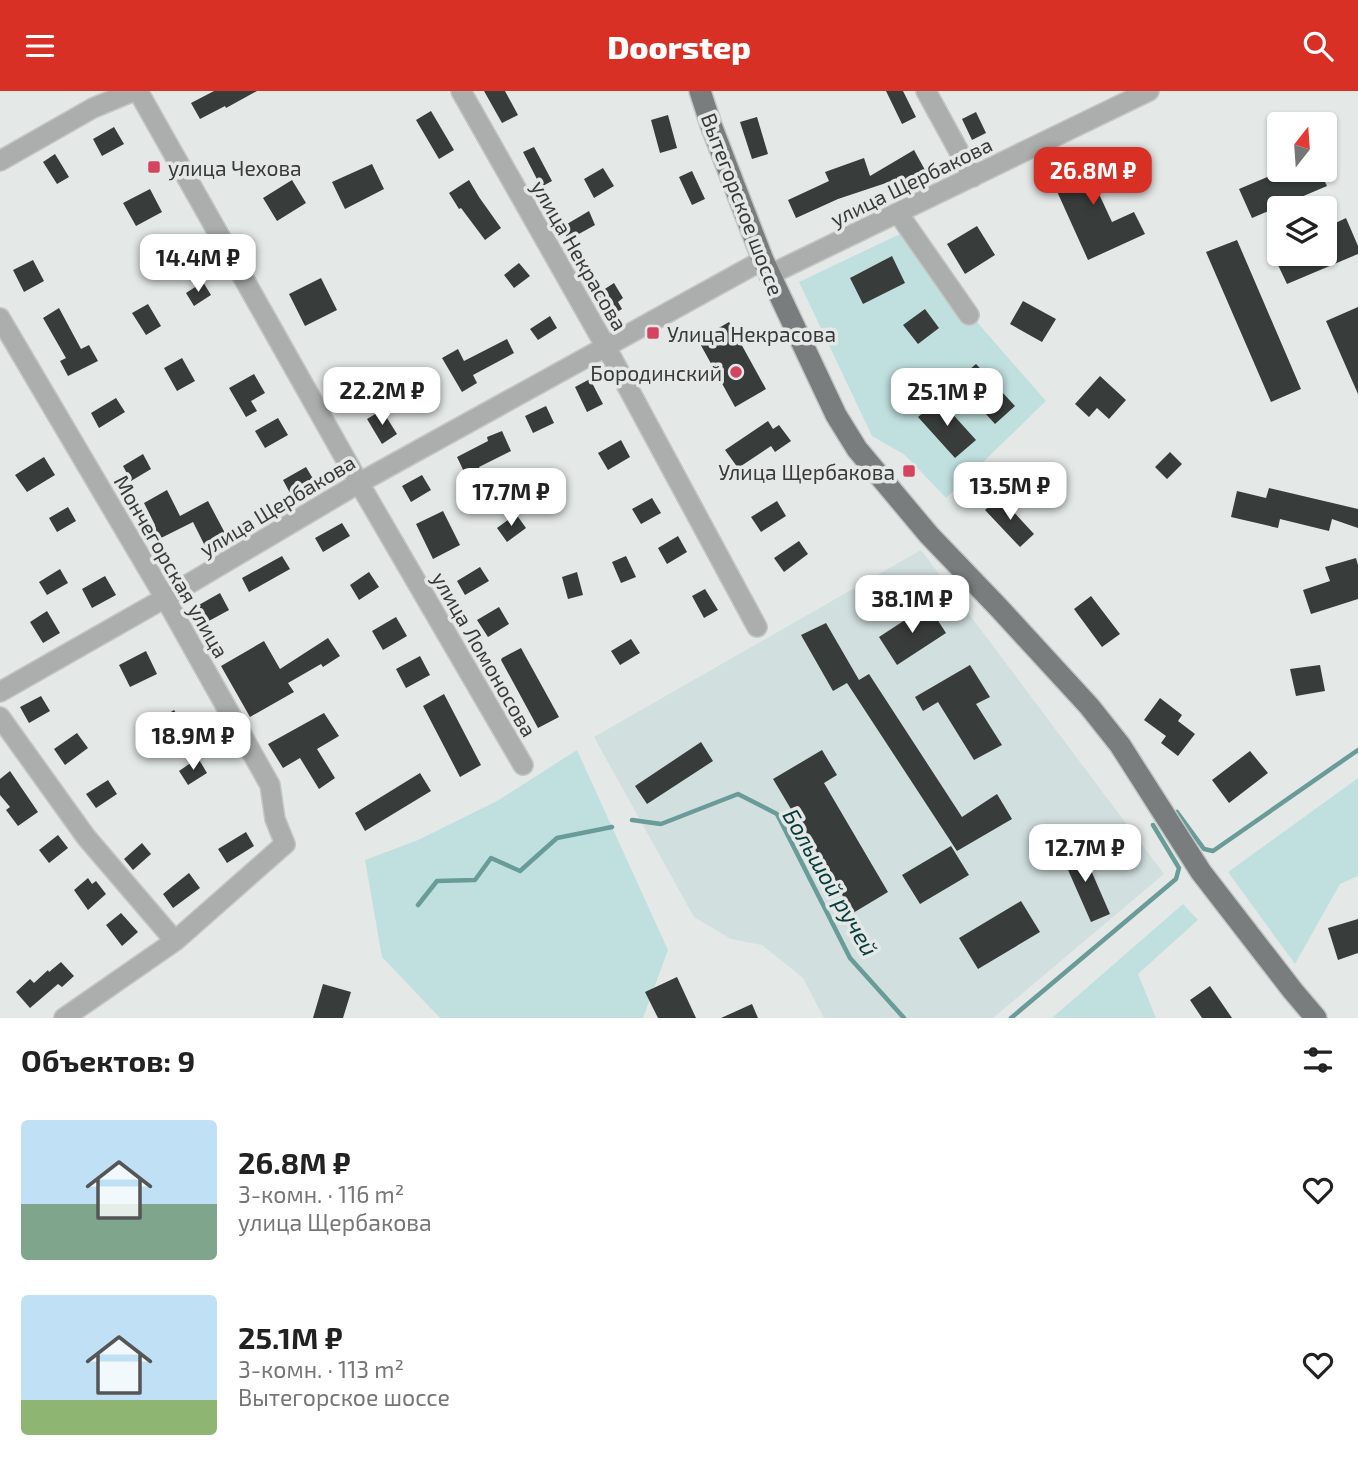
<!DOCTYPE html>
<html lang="ru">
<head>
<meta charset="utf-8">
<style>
  body { margin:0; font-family:"Exo 2",sans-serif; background:#f6f6f6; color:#222; height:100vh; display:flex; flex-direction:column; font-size:26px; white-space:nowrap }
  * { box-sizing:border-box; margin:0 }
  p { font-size:23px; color:#767676 }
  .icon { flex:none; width:38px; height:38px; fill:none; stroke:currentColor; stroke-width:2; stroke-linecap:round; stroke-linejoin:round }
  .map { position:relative; height:927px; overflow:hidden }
  .drawer { display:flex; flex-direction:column; background:#fff; flex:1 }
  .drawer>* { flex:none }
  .needle { width:46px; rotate:17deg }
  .controls { position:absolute; left:1267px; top:21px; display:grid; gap:14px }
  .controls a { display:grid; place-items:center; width:70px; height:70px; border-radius:7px; background:#fff; box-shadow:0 2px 5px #0004; font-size:35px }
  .price { position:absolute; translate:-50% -60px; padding:0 16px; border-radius:14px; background:#fff; color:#222; font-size:23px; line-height:46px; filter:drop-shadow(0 2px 4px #0008) }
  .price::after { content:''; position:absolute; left:50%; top:42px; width:21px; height:16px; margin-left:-10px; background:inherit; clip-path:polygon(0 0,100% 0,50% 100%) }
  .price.selected { background:#d93025; color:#fff }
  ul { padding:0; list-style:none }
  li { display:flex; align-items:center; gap:21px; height:175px; padding:0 21px }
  li span { display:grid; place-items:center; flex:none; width:196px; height:140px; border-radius:7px; color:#555 }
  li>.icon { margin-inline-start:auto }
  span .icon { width:84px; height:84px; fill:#fffc; stroke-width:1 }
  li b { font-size:30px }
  h2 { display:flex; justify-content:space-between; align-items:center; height:84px; padding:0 21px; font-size:30px }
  header { display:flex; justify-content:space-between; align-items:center; height:91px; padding:0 21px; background:#d93025; color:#fff; font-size:32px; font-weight:800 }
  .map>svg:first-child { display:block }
  .built { fill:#d1dfde }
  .green { fill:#c0e0df }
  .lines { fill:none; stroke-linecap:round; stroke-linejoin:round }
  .stream { stroke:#699b99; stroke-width:4.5 }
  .building { fill:#383c3b }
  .minor-casing { stroke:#c2c6c5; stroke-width:22 }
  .major-casing { stroke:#c2c6c5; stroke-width:24 }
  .minor { stroke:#acaeae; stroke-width:19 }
  .major { stroke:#7a7d7d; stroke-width:21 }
  .poi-dot { fill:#d44461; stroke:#e4e9e8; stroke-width:2.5 }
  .labels { text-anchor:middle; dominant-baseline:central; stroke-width:7; stroke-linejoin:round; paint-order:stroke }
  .poi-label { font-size:21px; fill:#393b3b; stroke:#e4e9e8; text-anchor:start }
  .street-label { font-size:21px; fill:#393b3b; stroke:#e4e9e8 }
  .water-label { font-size:23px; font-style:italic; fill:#093b3a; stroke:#e4e9e8 }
</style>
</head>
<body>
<header><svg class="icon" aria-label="menu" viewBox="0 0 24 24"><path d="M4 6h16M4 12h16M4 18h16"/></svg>Doorstep<svg class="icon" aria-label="search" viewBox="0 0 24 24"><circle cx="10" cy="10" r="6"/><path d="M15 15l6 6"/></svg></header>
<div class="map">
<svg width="1358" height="927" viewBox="0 0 1358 927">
  <rect width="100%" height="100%" fill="#e4e9e8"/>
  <path class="built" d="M921 459 1164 783 993 927H824L803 887 762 854 731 848 694 826 594 646Z"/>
  <path class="green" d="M900 143 1046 310 946 407 905 364 872 345 799 191Z
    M577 659 668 859 643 927H440L382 866 365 769 418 749 497 710Z
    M1358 687V785L1340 793 1295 873 1228 781Z
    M1183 813 1198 829 1138 883 1156 927H1052Z"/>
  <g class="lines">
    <path class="stream" d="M1177 721 1204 758 1213 760 1358 659
      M632 729 661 733 738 703 777 723 850 867 904 927
      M418 814 437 790 475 789 491 767 520 780 557 747 612 736
      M1011 927 1176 788 1179 777 1153 734"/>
  </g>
  <path class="building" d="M214 0H257L226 17 225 15 200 28 191 12Z
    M484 0H505L518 24 502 32Z
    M886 0H903L916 26 902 33Z
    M431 20 454 59 439 68 416 29Z
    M976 21 986 42 972 49 962 28Z
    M668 24 677 57 660 62 651 29Z
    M757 26 768 63 752 68 740 31Z
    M114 36 124 53 102 65 93 48Z
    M534 56 552 90 541 96 523 61Z
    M914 59 925 79 898 95 895 89 838 108 796 127 788 109 829 90 825 81 864 67 870 85Z
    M1107 59 1116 79 1093 90 1112 131 1134 121 1145 143 1088 169 1050 85Z
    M55 63 69 86 57 93 43 71Z
    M372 73 384 98 345 118 332 91Z
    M603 77 614 95 594 107 584 88Z
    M1284 79H1319L1327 95 1252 127 1239 98Z
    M692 80 705 108 692 114 679 86Z
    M292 89 306 112 277 130 263 107Z
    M469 89 479 106 501 137 485 149 461 117 459 118 449 102Z
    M150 98 162 121 136 135 123 112Z
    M589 120 595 134 568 149 562 136Z
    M1346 127 1358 155V163L1287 193 1278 174 1281 173 1276 163H1325V137Z
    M977 135 995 164 965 183 947 153Z
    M1237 149 1301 298 1271 311 1206 161Z
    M178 151 189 171 172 181 160 162Z
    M892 165 905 192 863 213 850 187Z
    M33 169 44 190 24 201 13 179Z
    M519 172 530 185 514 197 504 184Z
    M321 187 337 219 305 235 289 203Z
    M203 191 211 204 194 215 186 202Z
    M614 192 623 207 618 211 622 218 607 227 594 205Z
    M1023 210 1056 228 1042 251 1010 233Z
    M148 213 161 235 146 244 132 222Z
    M1358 216V303L1326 230Z
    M59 217 81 258 89 254 98 270 68 285 60 270 66 267 43 227Z
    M925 218 939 237 918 253 903 234Z
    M550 225 557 237 538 249 530 238Z
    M729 231 766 298 735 316 698 249Z
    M507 248 514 262 473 284 477 292 462 301 442 267 458 258 464 270Z
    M182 267 195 290 177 300 164 277Z
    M976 273 1015 315 995 333 956 290Z
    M254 283 265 302 251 310 257 320 246 326 229 297Z
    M1100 285 1126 309 1109 328 1097 317 1089 326 1075 313Z
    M417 287 424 301 397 315 390 301Z
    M590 288 603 313 587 321 575 296Z
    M116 307 125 321 99 337 91 322Z
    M939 308 976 349 955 367 918 326Z
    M546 315 554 332 533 342 525 325Z
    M382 319 397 343 382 353 367 328Z
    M278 327 288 344 265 357 255 340Z
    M768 330 773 338 779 334 791 350 775 361 771 355 738 377 725 359Z
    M502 340 511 360 479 376 481 380 467 387 457 366 488 350 487 346Z
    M621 349 630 366 608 379 598 362Z
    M1170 361 1182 373 1167 388 1155 376Z
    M143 363 151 378 131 390 123 375Z
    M44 366 55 384 27 401 15 384Z
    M306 376 315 391 291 404 283 389Z
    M422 384 431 399 411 411 402 395Z
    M1269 397 1358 418V437L1332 428 1329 440 1280 428 1278 437 1231 426 1237 400 1266 407Z
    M167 399 180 425 208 410 226 444 205 455 193 431 155 450 149 438 155 434 144 412Z
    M1000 406 1034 443 1020 456 985 419Z
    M652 407 661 422 641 433 632 418Z
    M777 410 786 425 761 441 751 426Z
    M68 416 76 430 57 441 49 427Z
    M443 420 460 454 433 468 416 433Z
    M516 423 526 437 507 451 497 437Z
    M342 432 350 445 323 461 315 447Z
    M678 445 687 461 667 473 658 457Z
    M799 450 808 463 784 481 774 467Z
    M282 465 290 478 249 501 242 487Z
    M626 465 636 486 621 492 612 471Z
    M1356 467 1358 474V508L1311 523 1303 499 1330 490 1325 476Z
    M480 476 489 490 465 504 457 490Z
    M60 478 68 492 47 504 39 491Z
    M369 481 379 496 359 509 350 494Z
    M577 481 583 504 568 508 562 486Z
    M105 485 116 504 92 517 82 498Z
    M705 498 718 519 704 527 692 505Z
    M220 502 229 519 207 531 197 515Z
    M1091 505 1120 543 1102 556 1074 518Z
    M928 514 946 542 897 574 879 546Z
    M499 516 509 533 488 546 477 529Z
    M47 520 60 542 43 552 30 531Z
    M396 526 407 545 383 559 372 540Z
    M826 532 859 589 869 583 962 726 997 703 1012 728 957 760 847 592 833 600 801 544Z
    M328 547 340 565 323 576 321 573 288 592 294 601 250 626 221 575 264 550 280 578Z
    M631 548 640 562 620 574 611 560Z
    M521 557 559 626 538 637 501 569 502 567Z
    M146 560 157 583 130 596 119 574Z
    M420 565 430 584 406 597 396 578Z
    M970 574 990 606 976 613 1002 654 974 669 938 611 923 620 915 606Z
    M1320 574 1325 600 1296 605 1290 578Z
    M444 603 481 674 460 686 423 615Z
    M41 605 50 620 29 632 20 616Z
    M1160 607 1182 624 1178 630 1195 643 1178 665 1161 652 1166 645 1144 629Z
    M174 619 184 634 164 646 155 631Z
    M324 622 339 645 317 658 335 687 319 698 300 667 283 677 268 653Z
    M77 642 88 657 65 674 54 658Z
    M701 651 713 670 647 713 635 695Z
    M822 659 837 684 824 692 888 801 853 822 773 688Z
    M1250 660 1268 682 1229 712 1212 689Z
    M198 667 207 682 188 694 179 680Z
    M10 680 38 721 18 735 6 719 10 716 0 704V688Z
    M420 682 431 700 365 740 355 722Z
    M108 689 117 703 96 717 86 703Z
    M246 741 254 755 227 772 218 758Z
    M58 744 68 757 49 772 39 759Z
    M142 752 151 763 133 779 124 768Z
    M1080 754 1110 823 1091 831 1061 763Z
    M951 755 969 784 920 813 902 784Z
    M189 782 200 797 173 817 163 803Z
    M88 787 92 793 96 790 106 803 88 819 74 799Z
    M1021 810 1040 841 978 878 959 847Z
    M121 822 138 841 122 855 106 834Z
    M1358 828V862L1338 869 1328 837Z
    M61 871 74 885 62 896 58 893 30 917 16 901 30 888 34 892 48 879 49 881Z
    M677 886 696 927H658L645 901Z
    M323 893 351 901 343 927H313Z
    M1210 895 1232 927H1202L1190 909Z
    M752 913 758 927H721Z"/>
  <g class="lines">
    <g class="minor-casing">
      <path id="minor" d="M138 0 359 392 523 674
        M461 0 606 256 757 536
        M926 0 973 86
        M0 70 93 17 134 0
        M898 122 969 224
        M769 184 1149 0
        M0 227 165 507 270 694 275 728 285 753 175 850 64 927
        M0 601 165 507 359 392 763 169
        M0 626 86 746 175 850"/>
    </g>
    <g class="major-casing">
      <path id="major" d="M700 0 711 34 763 169 836 324 857 358 929 444 999 517 1089 615 1120 654 1201 781 1293 900 1316 927"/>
    </g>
    <use href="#minor" class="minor"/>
    <use href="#major" class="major"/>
  </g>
  <g class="poi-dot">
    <rect x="147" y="69" width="14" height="14" rx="3.5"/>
    <rect x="646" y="235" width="14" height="14" rx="3.5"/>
    <circle cx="736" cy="281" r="7"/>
    <rect x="902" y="373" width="14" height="14" rx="3.5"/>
  </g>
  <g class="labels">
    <g class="poi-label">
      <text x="168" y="76">улица Чехова</text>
      <text x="667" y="242">Улица Некрасова</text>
      <text x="722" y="281" text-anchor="end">Бородинский</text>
      <text x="895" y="380" text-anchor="end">Улица Щербакова</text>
    </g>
    <g class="street-label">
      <text transform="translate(911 90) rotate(-26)">улица Щербакова</text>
      <text transform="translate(743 113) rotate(69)">Вытегорское шоссе</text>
      <text transform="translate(580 164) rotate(60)">улица Некрасова</text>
      <text transform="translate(277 414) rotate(-31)">улица Щербакова</text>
      <text transform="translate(172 475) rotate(60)">Мончегорская улица</text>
      <text transform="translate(485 563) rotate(60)">улица Ломоносова</text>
    </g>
    <g class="water-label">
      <text transform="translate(831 791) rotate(60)">Большой ручей</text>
    </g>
  </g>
</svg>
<div class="controls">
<a><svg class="needle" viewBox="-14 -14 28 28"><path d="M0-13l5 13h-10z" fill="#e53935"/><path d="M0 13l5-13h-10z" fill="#767676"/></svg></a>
<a><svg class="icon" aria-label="layers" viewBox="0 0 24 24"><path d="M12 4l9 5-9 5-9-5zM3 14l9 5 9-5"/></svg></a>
</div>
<b class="price selected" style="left:1093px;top:116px">26.8M ₽</b>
<b class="price" style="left:198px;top:203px">14.4M ₽</b>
<b class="price" style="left:382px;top:336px">22.2M ₽</b>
<b class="price" style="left:947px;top:337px">25.1M ₽</b>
<b class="price" style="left:1010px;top:431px">13.5M ₽</b>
<b class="price" style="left:511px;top:437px">17.7M ₽</b>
<b class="price" style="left:912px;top:544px">38.1M ₽</b>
<b class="price" style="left:193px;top:681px">18.9M ₽</b>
<b class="price" style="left:1085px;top:793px">12.7M ₽</b>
</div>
<section class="drawer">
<h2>Объектов: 9<svg class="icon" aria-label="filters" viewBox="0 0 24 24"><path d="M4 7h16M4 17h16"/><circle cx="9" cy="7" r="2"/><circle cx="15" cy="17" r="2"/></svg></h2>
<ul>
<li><span style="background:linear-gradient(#bfe0f5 60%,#7fa58c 0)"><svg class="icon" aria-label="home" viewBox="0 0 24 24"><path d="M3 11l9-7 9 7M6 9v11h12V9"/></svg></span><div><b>26.8M ₽</b><p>3-комн. · 116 m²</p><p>улица Щербакова</p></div><svg class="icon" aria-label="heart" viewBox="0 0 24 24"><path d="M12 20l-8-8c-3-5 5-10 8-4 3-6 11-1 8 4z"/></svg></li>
<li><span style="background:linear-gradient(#bfe0f5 75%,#8fb573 0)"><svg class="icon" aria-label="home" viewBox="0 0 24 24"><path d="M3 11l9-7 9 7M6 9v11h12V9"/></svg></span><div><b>25.1M ₽</b><p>3-комн. · 113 m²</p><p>Вытегорское шоссе</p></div><svg class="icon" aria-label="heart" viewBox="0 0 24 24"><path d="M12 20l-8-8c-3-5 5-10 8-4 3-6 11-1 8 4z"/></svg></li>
</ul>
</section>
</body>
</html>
